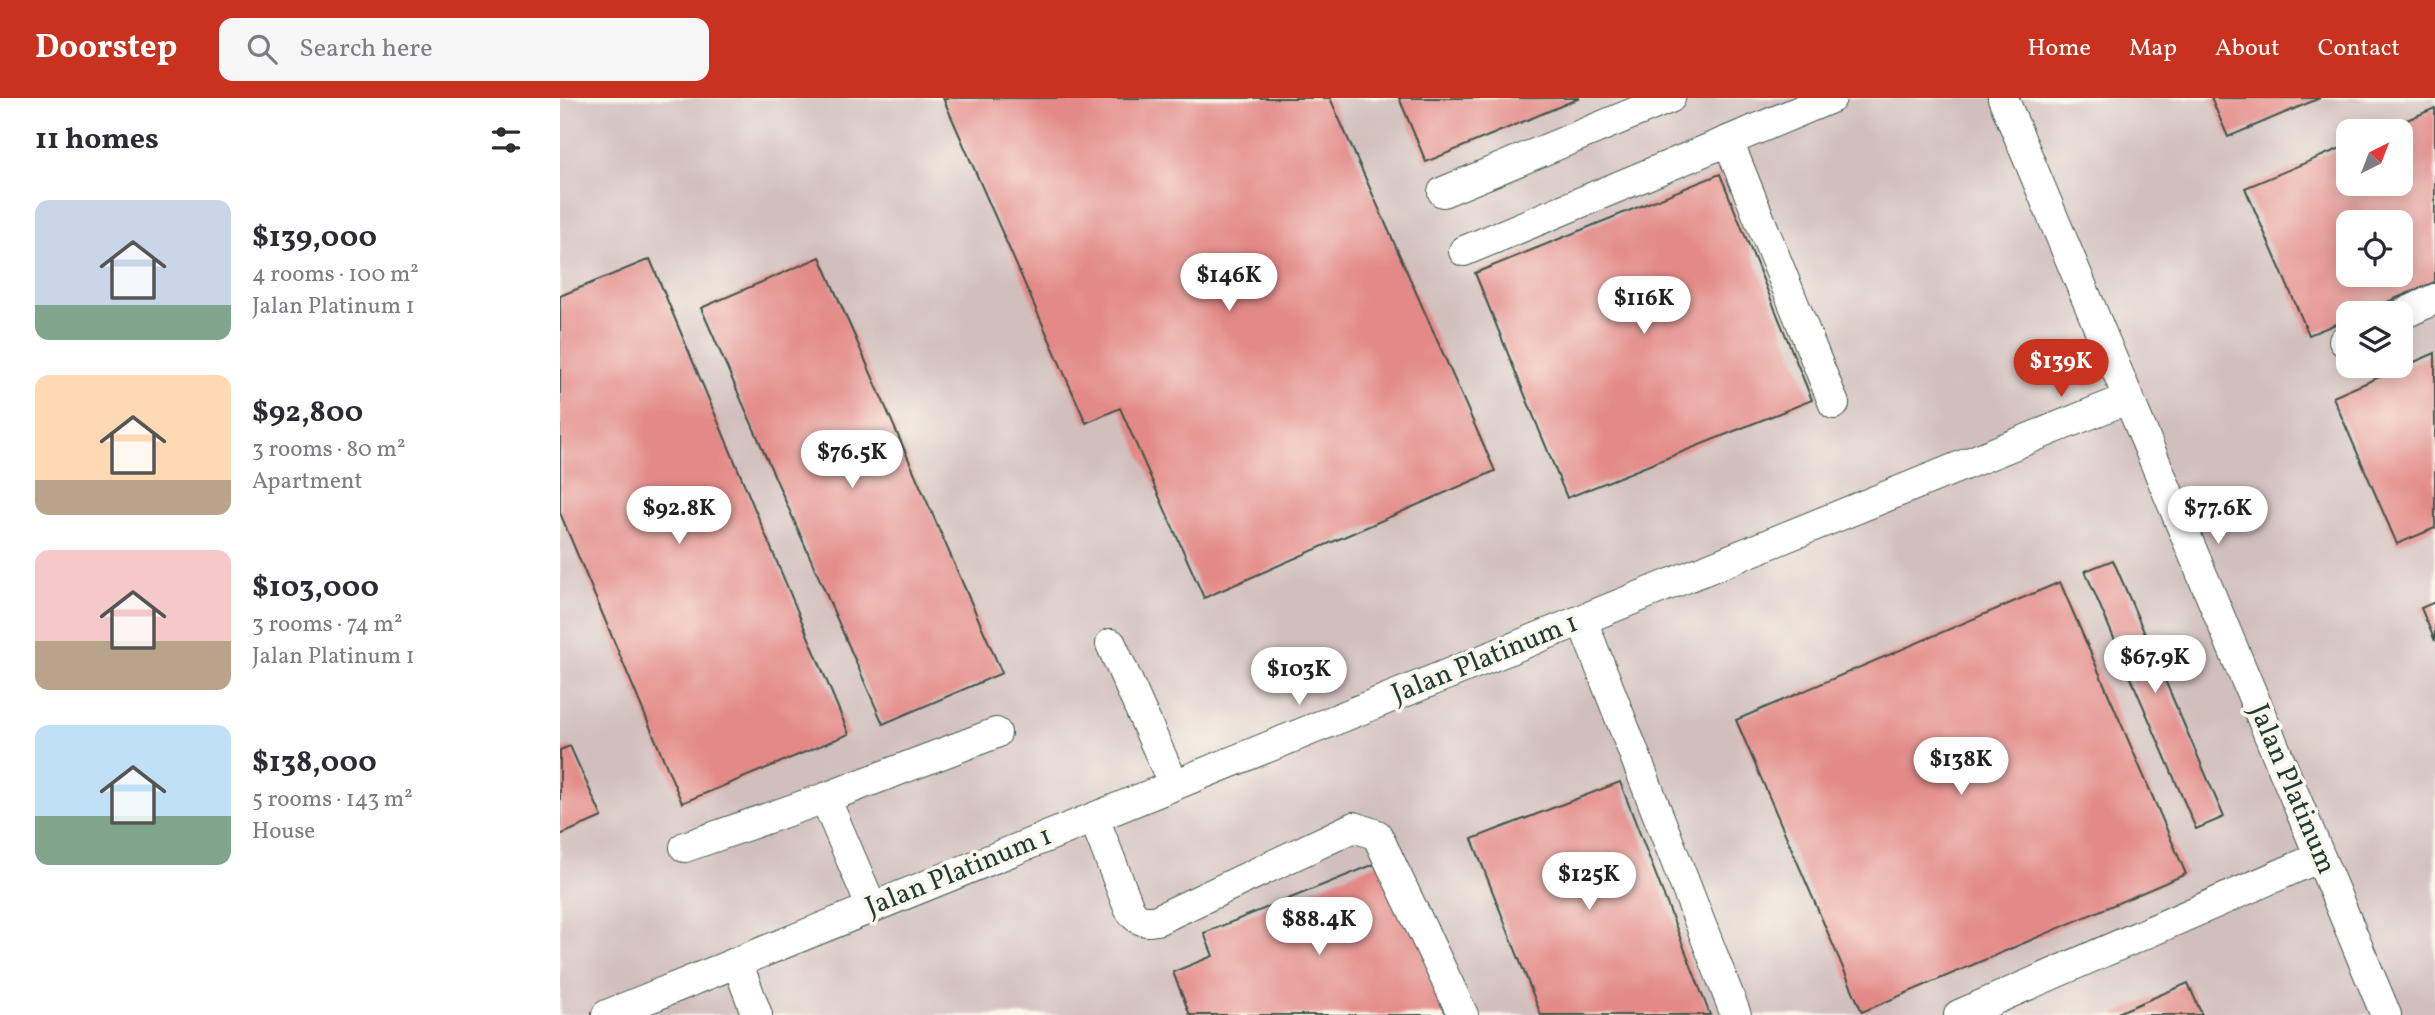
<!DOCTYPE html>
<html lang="en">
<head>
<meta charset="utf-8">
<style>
  body { margin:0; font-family:Vollkorn,serif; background:#f7f7f7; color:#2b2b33; height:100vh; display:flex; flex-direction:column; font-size:26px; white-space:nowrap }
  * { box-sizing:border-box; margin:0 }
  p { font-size:23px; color:#7c7c81 }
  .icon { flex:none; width:38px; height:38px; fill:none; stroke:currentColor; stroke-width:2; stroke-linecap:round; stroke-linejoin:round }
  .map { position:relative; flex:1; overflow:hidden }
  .side { display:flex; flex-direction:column; background:#fff; width:560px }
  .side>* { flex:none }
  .needle { width:46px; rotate:42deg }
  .tools { position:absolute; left:1776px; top:21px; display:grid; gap:14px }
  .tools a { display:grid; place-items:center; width:77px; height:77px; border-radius:14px; background:#fff; box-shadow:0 4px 18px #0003; font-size:35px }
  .price { position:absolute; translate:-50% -60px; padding:0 16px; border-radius:24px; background:#fff; color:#222; font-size:23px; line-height:46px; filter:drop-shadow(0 2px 4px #0008) }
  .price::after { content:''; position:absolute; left:50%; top:42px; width:21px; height:16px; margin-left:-10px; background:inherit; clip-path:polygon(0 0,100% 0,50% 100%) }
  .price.active { background:#c8321e; color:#fff }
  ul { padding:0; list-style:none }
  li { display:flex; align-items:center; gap:21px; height:175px; padding:0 35px }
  li span { display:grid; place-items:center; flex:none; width:196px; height:140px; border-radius:14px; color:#555 }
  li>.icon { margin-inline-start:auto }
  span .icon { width:84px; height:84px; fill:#fffc; stroke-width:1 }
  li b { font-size:30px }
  h2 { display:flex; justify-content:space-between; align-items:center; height:84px; padding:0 35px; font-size:30px }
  header { display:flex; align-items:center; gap:42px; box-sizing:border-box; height:98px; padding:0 35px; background:#c8321e; color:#fff }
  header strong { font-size:33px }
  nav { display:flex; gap:38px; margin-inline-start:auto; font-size:24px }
  .search { width:490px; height:63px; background:#f7f7f7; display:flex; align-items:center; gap:18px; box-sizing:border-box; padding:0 24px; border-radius:14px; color:#7c7c81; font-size:26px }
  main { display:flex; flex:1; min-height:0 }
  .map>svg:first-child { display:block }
  .industrial { fill:#d1bfbe; fill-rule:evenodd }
  .building { fill:#e38a88; fill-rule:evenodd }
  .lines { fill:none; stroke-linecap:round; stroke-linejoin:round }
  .minor-casing { stroke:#3f5549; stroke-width:32 }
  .minor { stroke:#fff; stroke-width:30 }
  .labels { text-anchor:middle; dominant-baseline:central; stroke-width:7; stroke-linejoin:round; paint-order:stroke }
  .street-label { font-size:28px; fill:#1f3d34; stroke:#fbf7ec }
</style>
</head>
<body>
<header>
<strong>Doorstep</strong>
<div class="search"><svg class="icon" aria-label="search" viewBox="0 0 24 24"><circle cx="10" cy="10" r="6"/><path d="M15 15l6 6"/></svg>Search here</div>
<nav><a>Home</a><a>Map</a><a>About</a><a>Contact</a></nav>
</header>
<main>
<section class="side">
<h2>11 homes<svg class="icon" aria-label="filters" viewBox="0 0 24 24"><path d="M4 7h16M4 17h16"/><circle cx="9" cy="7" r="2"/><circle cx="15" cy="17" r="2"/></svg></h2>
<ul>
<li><span style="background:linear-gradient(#c9d6e8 75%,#7fa58c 0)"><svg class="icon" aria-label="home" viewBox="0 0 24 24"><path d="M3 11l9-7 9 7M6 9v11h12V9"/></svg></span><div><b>$139,000</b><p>4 rooms · 100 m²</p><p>Jalan Platinum 1</p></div></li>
<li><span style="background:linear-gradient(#ffd9b3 75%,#b9a48a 0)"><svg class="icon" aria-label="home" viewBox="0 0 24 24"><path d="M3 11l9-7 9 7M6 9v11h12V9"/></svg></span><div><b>$92,800</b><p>3 rooms · 80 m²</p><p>Apartment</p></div></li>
<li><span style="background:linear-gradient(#f6c9c9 65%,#b9a48a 0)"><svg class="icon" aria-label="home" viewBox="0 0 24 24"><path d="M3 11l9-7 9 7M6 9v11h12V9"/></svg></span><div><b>$103,000</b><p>3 rooms · 74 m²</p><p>Jalan Platinum 1</p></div></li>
<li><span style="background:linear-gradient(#bfe0f5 65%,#7fa58c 0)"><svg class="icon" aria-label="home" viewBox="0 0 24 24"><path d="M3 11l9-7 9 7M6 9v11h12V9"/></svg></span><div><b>$138,000</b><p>5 rooms · 143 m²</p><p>House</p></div></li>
</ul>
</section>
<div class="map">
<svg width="1875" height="917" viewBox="0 0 1875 917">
  <rect width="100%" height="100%" fill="#fbf7ec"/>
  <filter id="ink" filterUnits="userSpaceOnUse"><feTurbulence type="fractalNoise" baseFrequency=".0143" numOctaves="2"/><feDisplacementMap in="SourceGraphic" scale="14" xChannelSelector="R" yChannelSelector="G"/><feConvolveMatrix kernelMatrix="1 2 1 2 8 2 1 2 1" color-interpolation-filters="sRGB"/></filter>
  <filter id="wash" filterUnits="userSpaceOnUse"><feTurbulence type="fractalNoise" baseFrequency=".00686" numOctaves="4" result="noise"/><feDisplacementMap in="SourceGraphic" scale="28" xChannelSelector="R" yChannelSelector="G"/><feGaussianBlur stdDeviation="1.57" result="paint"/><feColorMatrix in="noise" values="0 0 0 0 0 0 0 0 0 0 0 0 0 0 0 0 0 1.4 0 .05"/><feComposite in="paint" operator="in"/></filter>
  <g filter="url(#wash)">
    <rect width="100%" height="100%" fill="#f3ddbf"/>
    <path class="industrial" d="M0 0H1875V917H0ZM1788 33H1841V86H1788ZM1788 124H1841V177H1788ZM1788 215H1841V268H1788Z"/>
    <g id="blocks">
      <path class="building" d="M383 0H770L935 373 644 500 560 310 526 325Z
        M839 0H1020L866 64Z
        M1651 0H1760L1668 39Z
        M1875 10V184L1801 215H1788V221L1749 237 1685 90 1788 47V86H1841V33H1821ZM1788 124H1841V177H1788Z
        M1160 76 1252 302 1007 400 915 175Z
        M260 159 442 575 323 626 141 210Z
        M90 161 289 636 122 705 0 415V198Z
        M1875 255V430L1837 446 1773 299Z
        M1553 462 1664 719 1636 731 1525 473Z
        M1500 484 1626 776 1302 914 1176 622Z
        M1875 504V543L1861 510Z
        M10 648 42 719 0 737V652Z
        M1060 684 1150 917H981L912 741Z
        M827 761 891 917H630L613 874 653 858 644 835Z
        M1628 885 1642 917H1553Z"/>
    </g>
  </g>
  <g filter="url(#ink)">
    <use href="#blocks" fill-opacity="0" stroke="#3f5549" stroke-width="2"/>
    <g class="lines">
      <g class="minor-casing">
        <path id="minor" d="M1443 0 1826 917
          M1168 43 1274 306
          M883 94 1110 0
          M904 153 1271 0
          M1841 217 1875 201
          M1784 243 1788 241
          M1022 522 1176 917
          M551 546 614 687
          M265 700 312 810
          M534 720 569 810C576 822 584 825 597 822L794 729 817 737 903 917
          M125 749 265 700 436 635
          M177 864 197 917
          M47 917 1569 300
          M1399 917 1760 759"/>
      </g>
      <use href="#minor" class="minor"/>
    </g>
  </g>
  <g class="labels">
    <g class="street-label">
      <text transform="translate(925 561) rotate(-22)">Jalan Platinum 1</text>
      <text transform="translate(1732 691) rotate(67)">Jalan Platinum</text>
      <text transform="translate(399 774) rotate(-22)">Jalan Platinum 1</text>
    </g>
  </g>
</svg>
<div class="tools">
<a><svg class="needle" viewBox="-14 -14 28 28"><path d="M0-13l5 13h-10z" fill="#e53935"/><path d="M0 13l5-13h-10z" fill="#7c7c81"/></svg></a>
<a><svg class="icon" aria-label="locate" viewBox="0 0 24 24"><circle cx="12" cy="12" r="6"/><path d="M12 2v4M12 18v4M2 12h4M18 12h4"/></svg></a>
<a><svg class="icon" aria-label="layers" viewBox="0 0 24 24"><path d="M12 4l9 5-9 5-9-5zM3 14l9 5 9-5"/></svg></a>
</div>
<b class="price" style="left:669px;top:215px">$146K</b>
<b class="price" style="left:1084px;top:238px">$116K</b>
<b class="price active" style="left:1501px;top:301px">$139K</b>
<b class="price" style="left:292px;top:392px">$76.5K</b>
<b class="price" style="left:119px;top:448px">$92.8K</b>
<b class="price" style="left:1658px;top:448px">$77.6K</b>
<b class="price" style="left:1595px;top:597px">$67.9K</b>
<b class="price" style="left:739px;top:609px">$103K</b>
<b class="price" style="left:1401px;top:699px">$138K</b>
<b class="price" style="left:1029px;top:814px">$125K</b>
<b class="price" style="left:759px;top:859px">$88.4K</b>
</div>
</main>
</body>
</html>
